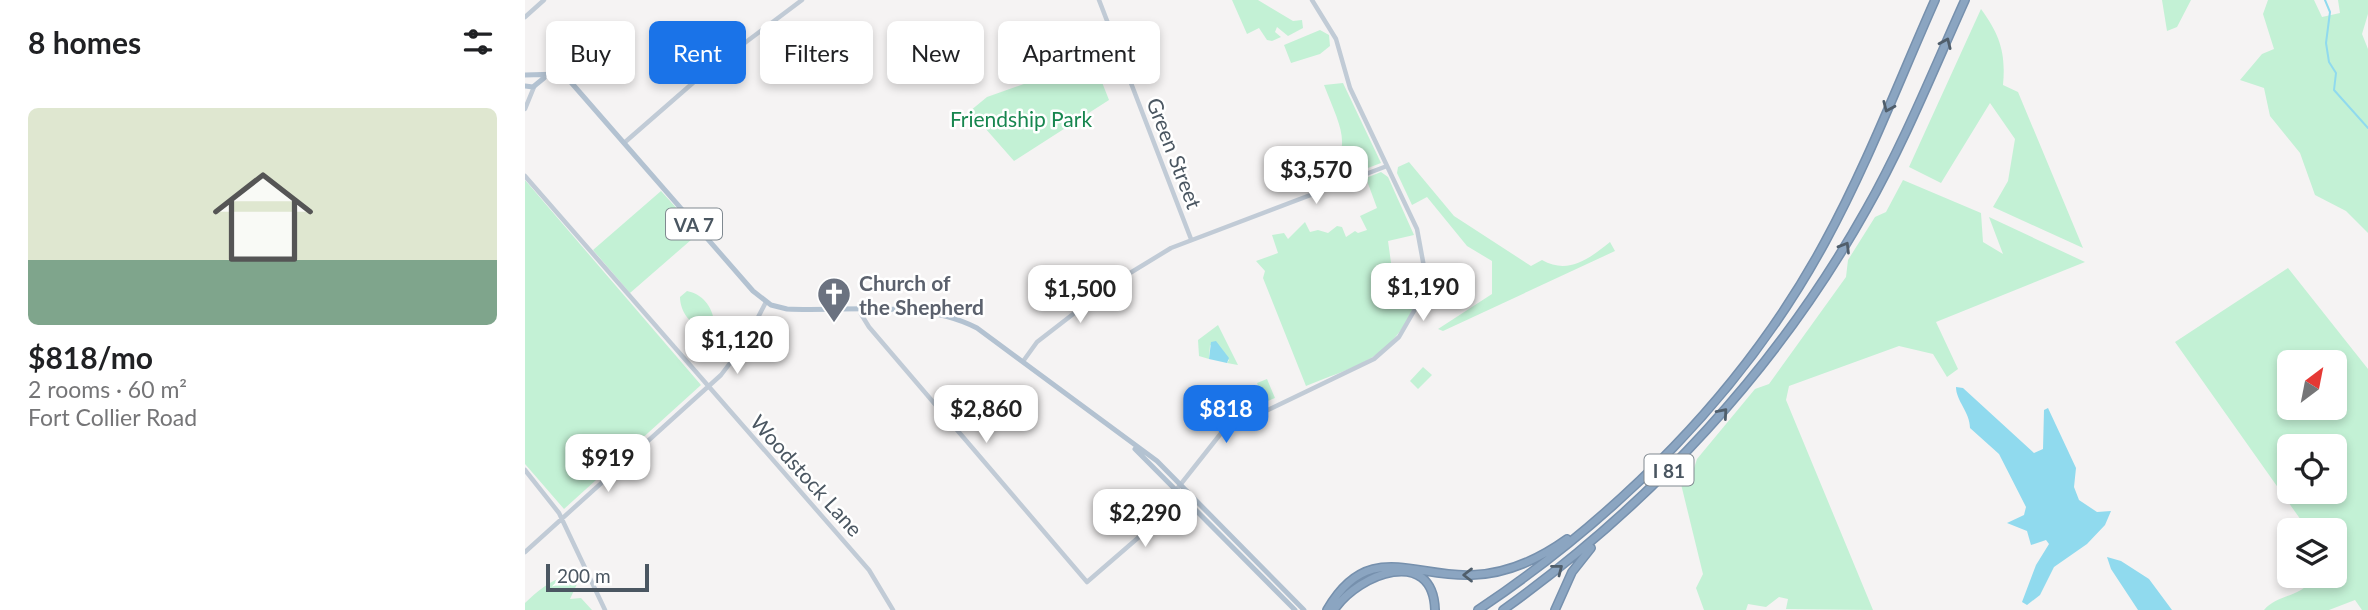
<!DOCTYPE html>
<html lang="en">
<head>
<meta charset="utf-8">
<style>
  body { margin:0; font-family:Lato,sans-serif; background:#f2f2f2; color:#202124; height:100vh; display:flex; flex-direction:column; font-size:26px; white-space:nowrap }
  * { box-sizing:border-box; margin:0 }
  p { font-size:23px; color:#757577 }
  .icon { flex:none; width:38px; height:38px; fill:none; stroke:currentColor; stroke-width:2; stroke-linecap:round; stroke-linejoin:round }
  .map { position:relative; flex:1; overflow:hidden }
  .sheet { display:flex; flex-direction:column; background:#fff; width:525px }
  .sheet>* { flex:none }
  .top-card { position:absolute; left:21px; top:21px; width:665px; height:63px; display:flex; gap:14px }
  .needle { width:46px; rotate:32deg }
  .fabs { position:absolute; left:1752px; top:350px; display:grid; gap:14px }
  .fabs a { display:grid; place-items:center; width:70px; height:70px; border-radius:10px; background:#fff; box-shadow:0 4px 10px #0003; font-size:35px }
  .scale { position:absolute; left:21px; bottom:18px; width:103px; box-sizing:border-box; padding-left:7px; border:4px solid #4a5661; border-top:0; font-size:19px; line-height:24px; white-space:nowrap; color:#4a5661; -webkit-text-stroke:5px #fff; paint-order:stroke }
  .price { position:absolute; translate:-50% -60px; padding:0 16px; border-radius:14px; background:#fff; color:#222; font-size:23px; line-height:46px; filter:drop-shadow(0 2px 4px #0008) }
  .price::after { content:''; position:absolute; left:50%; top:42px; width:21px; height:16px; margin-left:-10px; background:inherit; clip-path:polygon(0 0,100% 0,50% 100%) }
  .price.selected { background:#1a73e8; color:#fff }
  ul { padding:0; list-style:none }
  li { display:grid; align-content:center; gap:14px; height:371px; padding:0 28px }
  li+li { border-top:2px solid #e0e0e0 }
  li span { display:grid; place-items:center; height:217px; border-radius:10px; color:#555 }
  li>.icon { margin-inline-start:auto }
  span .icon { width:126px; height:126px; fill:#fffc; stroke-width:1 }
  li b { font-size:30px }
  h2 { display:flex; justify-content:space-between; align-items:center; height:84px; padding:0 28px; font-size:30px }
  .pill { padding:0 24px; border-radius:10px; background:#fff; box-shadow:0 4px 10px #0003; font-size:24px; line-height:63px }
  .pill.selected { background:#1a73e8; color:#fff }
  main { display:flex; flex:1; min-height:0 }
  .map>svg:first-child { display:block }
  .green { fill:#c3f1d5; fill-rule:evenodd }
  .water { fill:#90daee }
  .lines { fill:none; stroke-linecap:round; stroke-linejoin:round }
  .stream { stroke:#90daee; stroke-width:2 }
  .highway-casing { stroke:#7690ad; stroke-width:10 }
  .secondary { stroke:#c1cbd6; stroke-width:4.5 }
  .primary { stroke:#b3c2d1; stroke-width:5 }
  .highway { stroke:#8ba5c1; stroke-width:7 }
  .oneway { stroke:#505e6b }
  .labels { text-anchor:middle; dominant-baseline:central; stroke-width:5; stroke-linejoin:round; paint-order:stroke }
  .shield { fill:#fff; stroke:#808990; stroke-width:2 }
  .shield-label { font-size:19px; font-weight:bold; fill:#4a5661 }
  .park-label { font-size:21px; fill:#17864f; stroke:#fff }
  .street-label { font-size:21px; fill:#4a5661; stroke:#fff }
  .worship-label { font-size:21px; font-weight:bold; fill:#5b616d; stroke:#fff; text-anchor:start }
</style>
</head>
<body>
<main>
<section class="sheet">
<h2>8 homes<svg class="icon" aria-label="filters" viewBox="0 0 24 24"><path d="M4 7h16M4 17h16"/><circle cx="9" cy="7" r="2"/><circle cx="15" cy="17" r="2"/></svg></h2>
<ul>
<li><span style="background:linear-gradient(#dfe7d0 70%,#7fa58c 0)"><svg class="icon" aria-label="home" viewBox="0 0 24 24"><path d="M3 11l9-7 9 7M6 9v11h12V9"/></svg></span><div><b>$818/mo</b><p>2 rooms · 60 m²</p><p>Fort Collier Road</p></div></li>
</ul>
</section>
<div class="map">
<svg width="1843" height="610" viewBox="0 0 1843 610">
  <rect width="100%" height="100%" fill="#f5f3f3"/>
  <path class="green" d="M707 0H733L768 21 777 20 778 28 763 36 752 27 750 32 756 37 747 41 742 40 734 28 722 34Z
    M1637 0H1666L1652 27 1642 31Z
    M1743 0H1789L1797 17 1815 13 1813 0H1843V14L1837 34 1843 49V233L1821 211 1790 195 1775 153 1745 116 1739 88 1715 80 1737 54 1749 49 1738 14Z
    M1456 9C1475 35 1481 53 1478 85L1493 92 1558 248 1468 207 1483 181 1490 139 1465 103 1416 183 1384 167Z
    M556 29 584 100 489 161 445 111 462 97 533 72 525 47Z
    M795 30 804 35 805 46 795 54 766 63 759 45Z
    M818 83 856 163 790 188C832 149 817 132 799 85Z
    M884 162 929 216 1006 266 1017 260C1043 275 1064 259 1085 242L1090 251 918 331 913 329 967 294V261L942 246 902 197 887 205 872 173 873 167Z
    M856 172 863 177 889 235 863 241 868 277 893 272C898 305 873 342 846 358 826 370 802 377 781 386L738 278 740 271 731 261 753 253 747 235 759 233 763 239 780 222 785 232 793 230 803 233 812 226 817 227 821 237 830 231 833 233 842 230 835 216 852 208 841 178Z
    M0 180 176 385 39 509 0 464Z
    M1378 180 1456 213 1458 242 1478 254 1464 217 1560 262 1411 322 1433 369 1422 377 1408 354 1374 346 1264 386 1261 400 1348 610 1261 609 1263 599 1254 597 1241 607 1223 604 1221 610H1179L1171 588 1178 574 1156 484 1167 474 1172 459 1230 389 1244 384 1321 277 1323 260 1350 217 1361 212Z
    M136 191 174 233 105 293 68 250Z
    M1763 268 1843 369V610H1837L1830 600 1804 610H1739C1754 593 1772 600 1792 576H1810V530H1783L1650 342ZM1810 362V408H1764V362ZM1810 446V492H1764V446Z
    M162 291C177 294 187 306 189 321L184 328C167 329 155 312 155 297Z
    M693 325 713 365 702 363 704 360 685 345 684 359 674 356 673 340Z
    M898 367 907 375 893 389 885 381Z
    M742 379 750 398 731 406 726 393 735 390 732 383Z
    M42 577 52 584 45 599 56 598 67 610H0V603C12 592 25 579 42 577Z"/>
  <path class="water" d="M691 341 704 358 702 363 684 359 686 342Z
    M1431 387 1438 388 1509 453 1518 449 1519 410 1523 408 1551 468 1549 487 1554 500 1572 512 1586 511 1580 525 1562 544 1529 567 1515 595 1502 605 1497 602 1511 565 1524 544 1521 540 1506 545 1502 531 1482 523 1499 515 1501 507 1474 454 1445 428C1445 412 1431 401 1431 387Z
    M1582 557 1596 561 1624 579 1647 610H1613L1586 569Z"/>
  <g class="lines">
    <path class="stream" d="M1800 0 1805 12 1801 43 1804 62 1811 73 1809 90 1843 128"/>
    <g class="highway-casing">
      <path id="highway" d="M802 610C843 539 889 578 947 575 982 574 1014 559 1042 539
        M809 610C834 573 908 546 910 610
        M953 610C1093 516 1219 392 1300 242 1342 165 1374 81 1410 0
        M978 610C1126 504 1252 369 1341 210 1379 143 1408 71 1440 0
        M1030 610 1047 572 1066 548"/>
    </g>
    <path class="secondary" d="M574 0 666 239
      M0 17 19 0
      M0 109 9 87
      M99 143 177 75 277 0
      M0 176 344 570 368 610
      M339 310 336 314 344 327 562 582 614 537 697 432 849 359 874 337 893 304 899 267 892 229 825 88 811 39 787 0
      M499 360 512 342 587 284 646 248 862 166
      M0 470 34 513 80 610
      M0 552 196 375 218 346 241 302"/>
    <path class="primary" d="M0 75 35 74 44 80 228 291 246 305 262 309C324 312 396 299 452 328L632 461 779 610
      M0 86 8 87 19 78
      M610 449 770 610"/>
    <use href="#highway" class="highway"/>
  </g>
  <defs><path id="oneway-chevron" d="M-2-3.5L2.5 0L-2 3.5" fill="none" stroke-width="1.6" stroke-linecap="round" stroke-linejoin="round" transform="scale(1.75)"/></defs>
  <g class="oneway">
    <use href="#oneway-chevron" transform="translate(1421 43) rotate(-66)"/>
    <use href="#oneway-chevron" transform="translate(1363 107) rotate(114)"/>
    <use href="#oneway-chevron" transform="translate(1320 247) rotate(-59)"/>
    <use href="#oneway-chevron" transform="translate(1198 413) rotate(-49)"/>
    <use href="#oneway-chevron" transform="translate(1033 569) rotate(-38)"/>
    <use href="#oneway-chevron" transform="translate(943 575) rotate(180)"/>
  </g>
  <defs>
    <g id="church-pin" transform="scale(1.75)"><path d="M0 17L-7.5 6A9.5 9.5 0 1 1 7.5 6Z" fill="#6b7280" stroke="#fff"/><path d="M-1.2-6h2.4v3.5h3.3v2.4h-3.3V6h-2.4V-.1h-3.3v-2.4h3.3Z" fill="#fff"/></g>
  </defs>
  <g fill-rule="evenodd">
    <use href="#church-pin" x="309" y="294"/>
  </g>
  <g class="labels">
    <g class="shield">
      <rect x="141" y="208.5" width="56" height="31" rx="5"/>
      <rect x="1119.5" y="454.5" width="49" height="31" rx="5"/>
    </g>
    <g class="shield-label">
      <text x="169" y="224">VA 7</text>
      <text x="1144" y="470">I 81</text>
    </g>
    <g class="park-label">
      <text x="496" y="118">Friendship Park</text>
    </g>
    <g class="street-label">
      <text transform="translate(650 153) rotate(69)">Green Street</text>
      <text transform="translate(282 475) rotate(48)">Woodstock Lane</text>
    </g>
    <g class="worship-label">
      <text x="334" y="282">Church of<tspan x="334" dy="24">the Shepherd</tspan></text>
    </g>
  </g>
</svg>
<div class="fabs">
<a><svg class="needle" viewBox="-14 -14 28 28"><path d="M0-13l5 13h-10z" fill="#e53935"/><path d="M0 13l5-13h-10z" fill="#757577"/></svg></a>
<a><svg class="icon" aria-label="locate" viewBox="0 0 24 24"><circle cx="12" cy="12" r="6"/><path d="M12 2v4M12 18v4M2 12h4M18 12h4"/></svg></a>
<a><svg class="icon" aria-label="layers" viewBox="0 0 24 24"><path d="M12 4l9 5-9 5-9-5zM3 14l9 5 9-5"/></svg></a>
</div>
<div class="scale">200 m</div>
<b class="price" style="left:791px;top:206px">$3,570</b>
<b class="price" style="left:898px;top:323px">$1,190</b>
<b class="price" style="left:555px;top:325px">$1,500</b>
<b class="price" style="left:212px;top:376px">$1,120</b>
<b class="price" style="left:461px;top:445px">$2,860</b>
<b class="price selected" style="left:701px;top:445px">$818</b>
<b class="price" style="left:83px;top:494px">$919</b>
<b class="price" style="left:620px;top:549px">$2,290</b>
<div class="top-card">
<a class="pill">Buy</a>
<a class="pill selected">Rent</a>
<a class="pill">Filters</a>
<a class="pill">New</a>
<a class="pill">Apartment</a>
</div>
</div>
</main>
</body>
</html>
